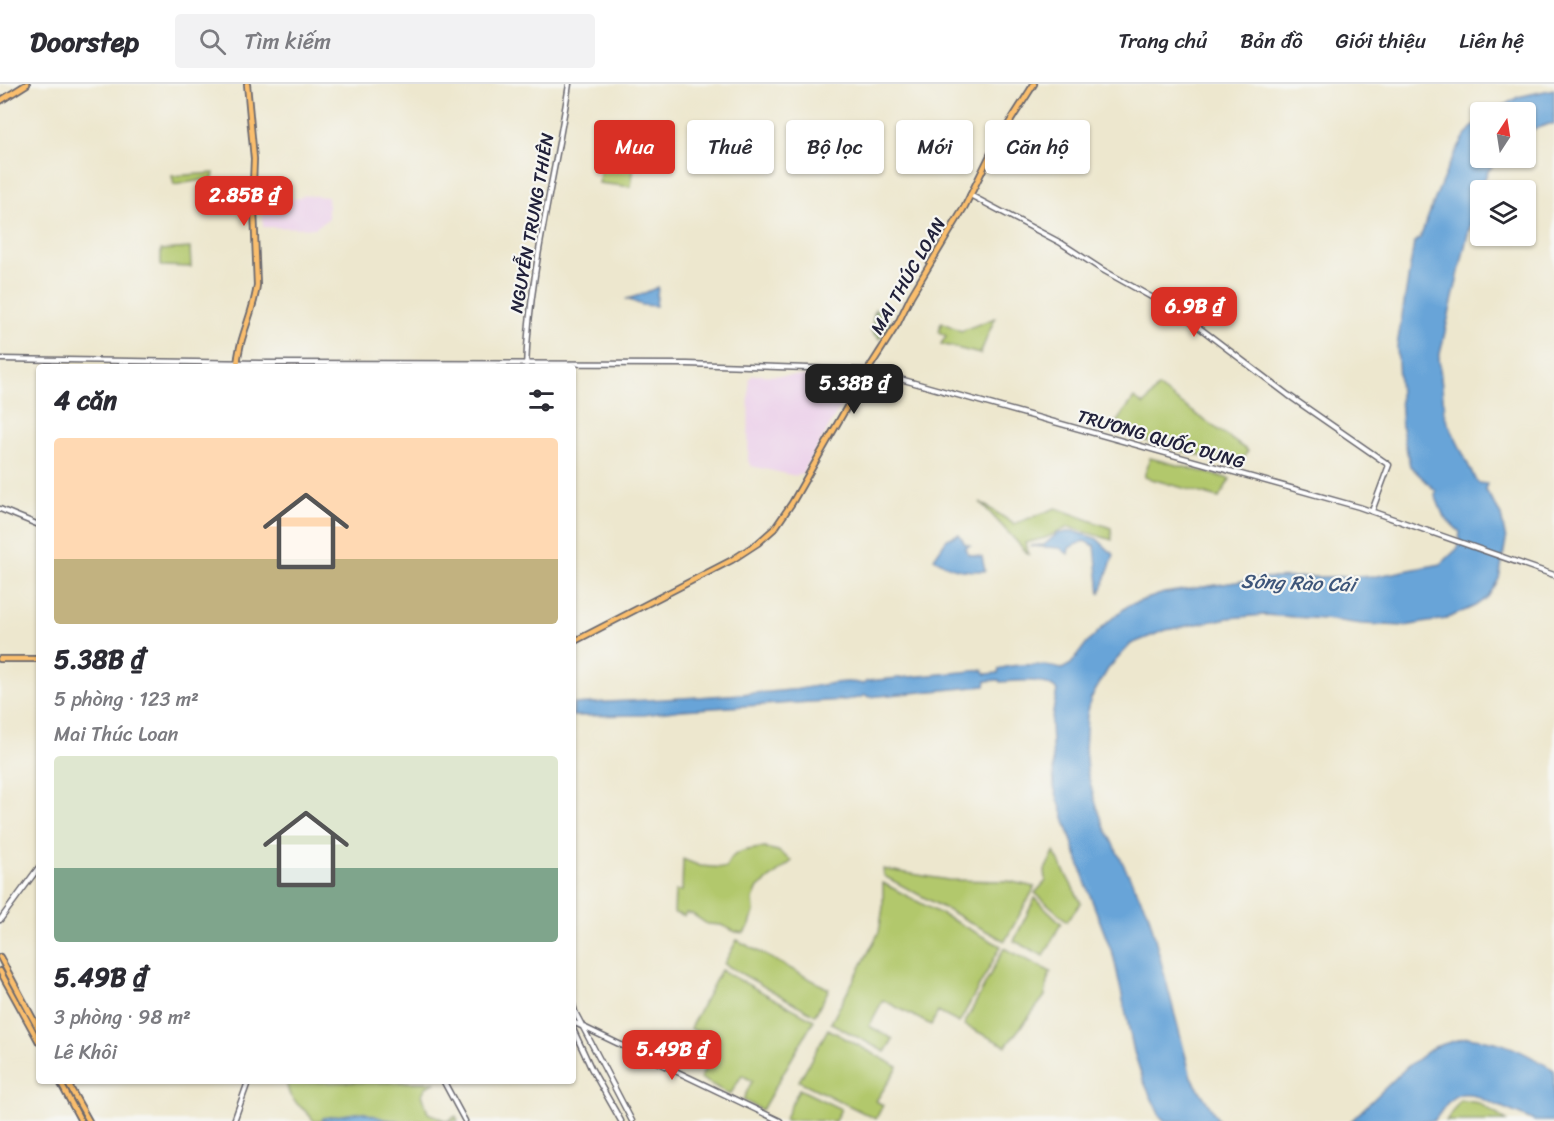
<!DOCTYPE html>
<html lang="vi">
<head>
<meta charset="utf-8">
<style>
  body { margin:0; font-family:Sriracha,sans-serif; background:#f2f2f3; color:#2b2b33; height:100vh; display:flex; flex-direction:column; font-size:22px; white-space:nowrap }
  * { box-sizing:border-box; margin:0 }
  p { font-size:20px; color:#7c7c81 }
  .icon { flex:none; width:33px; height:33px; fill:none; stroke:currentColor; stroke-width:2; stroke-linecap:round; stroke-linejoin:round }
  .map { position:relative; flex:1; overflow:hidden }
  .details { position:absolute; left:36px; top:280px; width:540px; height:720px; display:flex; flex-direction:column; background:#fff; border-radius:6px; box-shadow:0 2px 4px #0004 }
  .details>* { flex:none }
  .guide { position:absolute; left:594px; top:36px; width:570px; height:54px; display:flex; gap:12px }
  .needle { width:39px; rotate:12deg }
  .buttons { position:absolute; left:1470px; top:18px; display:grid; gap:12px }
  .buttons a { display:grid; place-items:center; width:66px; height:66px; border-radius:6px; background:#fff; box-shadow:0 2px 4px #0004; font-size:30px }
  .price { position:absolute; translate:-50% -51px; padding:0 14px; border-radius:12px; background:#d93025; color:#fff; font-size:20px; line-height:39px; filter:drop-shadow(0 2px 3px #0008) }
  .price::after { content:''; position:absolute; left:50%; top:36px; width:18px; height:14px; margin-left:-9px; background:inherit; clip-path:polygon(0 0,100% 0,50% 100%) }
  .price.selected { background:#222; color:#fff }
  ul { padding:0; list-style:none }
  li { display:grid; align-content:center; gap:12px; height:318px; padding:0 18px }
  li span { display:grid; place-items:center; height:186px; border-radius:6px; color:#555 }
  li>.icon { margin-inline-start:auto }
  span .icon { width:108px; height:108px; fill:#fffc; stroke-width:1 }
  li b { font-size:26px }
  h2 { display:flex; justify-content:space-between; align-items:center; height:72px; padding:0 18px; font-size:26px }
  .pill { padding:0 21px; border-radius:6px; background:#fff; box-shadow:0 2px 4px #0004; font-size:21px; line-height:54px }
  .pill.selected { background:#d93025; color:#fff }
  header { display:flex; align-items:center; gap:36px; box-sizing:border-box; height:84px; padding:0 30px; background:#fff; border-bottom:2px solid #e1e1e2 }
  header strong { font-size:28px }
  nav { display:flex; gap:33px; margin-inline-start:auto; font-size:21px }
  .search { width:420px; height:54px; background:#f2f2f3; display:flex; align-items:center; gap:15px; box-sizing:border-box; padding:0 21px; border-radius:6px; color:#7c7c81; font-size:22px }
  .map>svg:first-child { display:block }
  .built { fill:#ecd1ea }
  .green { fill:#b2c86c; stroke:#6a7554; stroke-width:1.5 }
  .forest { fill:#8dac60; stroke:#58674e; stroke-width:1.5 }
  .water { fill:#67a4d8; stroke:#44638a; stroke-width:1.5 }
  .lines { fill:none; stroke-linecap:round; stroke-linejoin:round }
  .minor-casing { stroke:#69676e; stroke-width:7 }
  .major-casing { stroke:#69676e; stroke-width:8 }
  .minor { stroke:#fff; stroke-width:4 }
  .major { stroke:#fabe6d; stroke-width:4.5 }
  .labels { text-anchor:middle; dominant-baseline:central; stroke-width:4.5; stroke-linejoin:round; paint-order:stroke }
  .street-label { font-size:18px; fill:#22223b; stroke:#f6f6f2 }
  .water-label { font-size:20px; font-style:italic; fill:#3e567a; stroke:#f6f6f2 }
</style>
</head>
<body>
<header>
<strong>Doorstep</strong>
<div class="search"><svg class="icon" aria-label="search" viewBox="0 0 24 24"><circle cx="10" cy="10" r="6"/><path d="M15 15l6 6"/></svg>Tìm kiếm</div>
<nav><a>Trang chủ</a><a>Bản đồ</a><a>Giới thiệu</a><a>Liên hệ</a></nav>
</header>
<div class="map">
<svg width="1554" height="1037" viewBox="0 0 1554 1037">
  <rect width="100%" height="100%" fill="#f6f6f2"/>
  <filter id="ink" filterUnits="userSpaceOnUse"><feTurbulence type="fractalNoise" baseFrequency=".0167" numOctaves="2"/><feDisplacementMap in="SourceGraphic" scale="12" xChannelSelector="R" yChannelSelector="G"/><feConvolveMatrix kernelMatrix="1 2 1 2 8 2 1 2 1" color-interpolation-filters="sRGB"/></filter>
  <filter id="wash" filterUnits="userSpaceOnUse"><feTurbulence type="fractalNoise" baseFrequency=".008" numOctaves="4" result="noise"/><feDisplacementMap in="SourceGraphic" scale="24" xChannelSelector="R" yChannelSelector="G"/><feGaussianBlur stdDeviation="1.35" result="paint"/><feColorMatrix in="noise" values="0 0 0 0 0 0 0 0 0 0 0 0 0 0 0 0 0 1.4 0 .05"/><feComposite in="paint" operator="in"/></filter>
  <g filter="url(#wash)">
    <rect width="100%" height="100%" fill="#ede7ce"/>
    <path class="built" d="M305 111 328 113V135L315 144 263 143V124L271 123V118L298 114Z
      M753 291 851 293 853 301 802 390 796 392 751 382 748 377 749 295Z"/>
    <path class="green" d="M601 77 634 81 631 103 599 99Z
      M214 89 213 94 174 101 172 92Z
      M190 164 191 183 161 182V166Z
      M995 234 980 270 941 260 946 252 939 248 941 238 961 247Z
      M1158 303 1248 367 1239 382 1110 347 1134 314 1144 321Z
      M1150 374 1230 395 1219 414 1144 393Z
      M980 418 1014 440 1056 424 1111 444 1112 456 1069 443 1045 454 1025 459 1029 471Z
      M765 764 778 767 792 777 758 804 753 815 754 828 750 841 744 849 736 848 721 841 707 840 692 830 686 829 684 832 674 829 675 807H682L683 775 700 782 726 784C731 766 748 765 765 764Z
      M1054 768 1081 819 1067 837 1035 809 1046 797 1045 786Z
      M883 785 948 796 1008 797 1035 803 1005 857 884 792Z
      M883 799 1001 862 959 939 938 928 931 941 883 916 869 942 893 955 885 968 831 939 879 848 883 823Z
      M1035 814 1061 839 1044 872 1014 857Z
      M737 856 829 905 815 931 724 880Z
      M1004 864 1051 888 1047 897 1045 912 1006 962 964 941Z
      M721 886 814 936 762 1026 743 1016 752 997 742 991 730 1011 700 994 713 973 698 965 704 951 690 944Z
      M828 945 898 983 876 1017 883 1021 876 1035 799 997Z
      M287 998H436L426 1003 422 1010 428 1029 447 1037 456 1032 458 1037H314C310 1033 308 1028 304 1026 294 1017 287 1012 287 998Z
      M799 1005 841 1025 835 1037 784 1036Z
      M1460 1016 1479 1019 1507 1037H1446Z"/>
    <path class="forest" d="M875 225 892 239 879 255 871 247Z"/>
    <path class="water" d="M1554 5V40H1549L1526 48V28H1493L1518 13Z
      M1480 36V74H1500L1488 87 1480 106 1468 149 1439 274 1445 332 1475 395 1479 399 1487 400 1485 405 1501 431 1506 456 1499 495 1488 513 1475 522 1446 535 1405 542 1362 540 1324 535 1264 531 1228 534 1166 546 1131 560 1108 585 1091 614 1087 631 1085 665 1087 687 1094 714 1104 742 1149 831 1191 993 1219 1037H1165L1160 1032 1143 996 1134 968 1114 874 1088 806 1054 703 1051 639 1057 606C1041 593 1019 597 1000 598L999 596 986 597 985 602 869 613 865 611 859 614 844 616 681 626 644 631 573 632V620C645 616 718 613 790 606 813 604 841 594 863 600L867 597 983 586 986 590 998 589 999 585C1018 579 1042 580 1062 585L1071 580 1085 561 1109 537 1129 521 1164 509 1262 494 1377 492 1441 480 1458 464 1460 448 1444 433 1435 411 1436 407 1410 382 1402 345 1397 262 1414 159 1420 154C1432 124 1455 53 1480 36Z
      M658 203 656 222 642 221 627 215 640 211Z
      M1073 447 1097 455 1114 471 1100 510 1095 462 1084 457 1069 464 1068 470 1060 464 1031 462 1044 461 1057 450Z
      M959 450 965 460 970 461 965 464 968 470 982 473 985 487C962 487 953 487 934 474L947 455Z
      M1467 953C1506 958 1521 966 1554 986V1037H1535L1470 1010C1451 1007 1445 1023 1434 1037H1351L1407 983 1434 963Z
      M362 1028 384 1035 401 1037H322L323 1034Z"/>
  </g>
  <g filter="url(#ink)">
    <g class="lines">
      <g class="minor-casing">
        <path id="minor" d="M970 111 1061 159 1101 185 1180 229 1288 311 1389 381 1372 427
          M0 275 259 279 687 280 868 286 1359 423 1554 491
          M526 284C529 188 555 94 569 0
          M0 425 39 441
          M0 836 39 783
          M573 921 575 928 632 1037
          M573 938 780 1037
          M573 945 591 984 621 1037
          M444 998 465 1037
          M234 1037 248 998"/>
      </g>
      <g class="major-casing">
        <path id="major" d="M0 17 27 0
          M237 284C238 254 254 229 257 201L253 100 254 75 247 0
          M573 558 732 476 758 459 775 444 792 419 868 286 898 239 911 212 965 122 994 63 1034 0
          M0 575H39
          M0 873 39 946
          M0 887 39 958
          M60 998 81 1037
          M67 998 89 1037"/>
      </g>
      <use href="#minor" class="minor"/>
      <use href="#major" class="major"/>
    </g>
  </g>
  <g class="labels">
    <g class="street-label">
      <text transform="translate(532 139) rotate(-80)">NGUYỄN TRUNG THIÊN</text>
      <text transform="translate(908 192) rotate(-60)">MAI THÚC LOAN</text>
      <text transform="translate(1161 355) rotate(16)">TRƯƠNG QUỐC DỤNG</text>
    </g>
    <g class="water-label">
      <text transform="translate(1298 499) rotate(2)">Sông Rào Cái</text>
    </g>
  </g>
</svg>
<div class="buttons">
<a><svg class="needle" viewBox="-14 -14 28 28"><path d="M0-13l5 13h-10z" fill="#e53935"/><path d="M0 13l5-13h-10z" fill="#7c7c81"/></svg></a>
<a><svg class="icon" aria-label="layers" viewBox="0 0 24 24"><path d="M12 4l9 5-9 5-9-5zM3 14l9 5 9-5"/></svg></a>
</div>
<b class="price" style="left:244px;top:143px">2.85B ₫</b>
<b class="price" style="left:1194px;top:254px">6.9B ₫</b>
<b class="price selected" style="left:854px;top:331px">5.38B ₫</b>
<b class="price" style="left:672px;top:997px">5.49B ₫</b>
<div class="guide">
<a class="pill selected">Mua</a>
<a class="pill">Thuê</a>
<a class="pill">Bộ lọc</a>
<a class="pill">Mới</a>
<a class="pill">Căn hộ</a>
</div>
<section class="details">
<h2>4 căn<svg class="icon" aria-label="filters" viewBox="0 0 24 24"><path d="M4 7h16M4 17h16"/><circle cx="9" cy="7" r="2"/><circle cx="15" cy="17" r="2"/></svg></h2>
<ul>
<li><span style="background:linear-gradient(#ffd9b3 65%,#c2b280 0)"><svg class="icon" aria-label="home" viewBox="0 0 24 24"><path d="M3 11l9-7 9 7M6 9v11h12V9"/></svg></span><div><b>5.38B ₫</b><p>5 phòng · 123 m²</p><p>Mai Thúc Loan</p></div></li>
<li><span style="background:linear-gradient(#dfe7d0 60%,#7fa58c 0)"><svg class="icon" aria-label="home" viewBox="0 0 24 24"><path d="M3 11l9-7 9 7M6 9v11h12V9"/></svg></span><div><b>5.49B ₫</b><p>3 phòng · 98 m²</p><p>Lê Khôi</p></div></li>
</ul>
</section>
</div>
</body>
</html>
